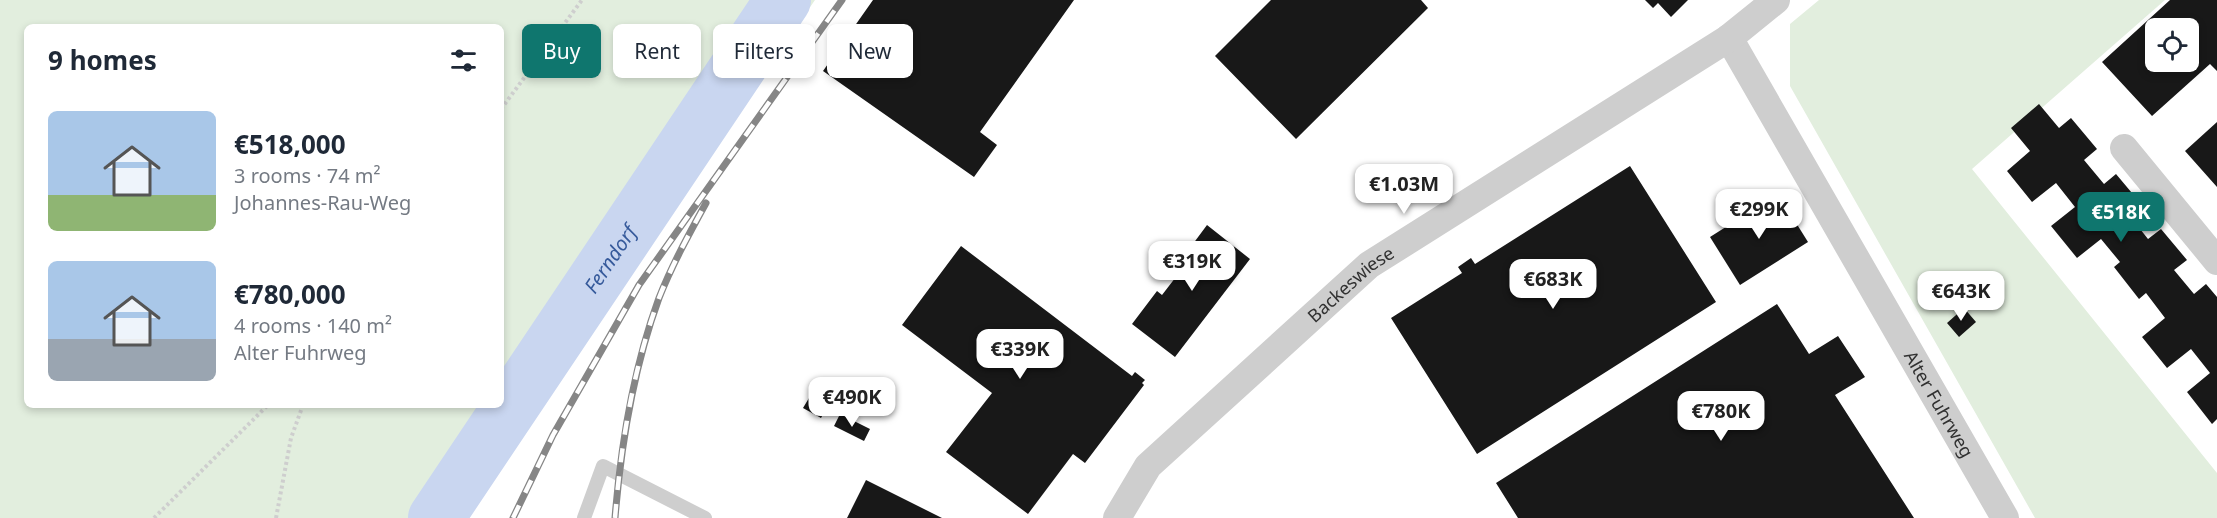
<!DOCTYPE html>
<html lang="en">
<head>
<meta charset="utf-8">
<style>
  body { margin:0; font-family:"Noto Sans",sans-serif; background:#f6f6f7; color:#1f2937; height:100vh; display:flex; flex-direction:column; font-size:22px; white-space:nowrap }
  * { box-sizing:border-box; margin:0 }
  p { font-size:20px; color:#747a83 }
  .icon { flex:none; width:33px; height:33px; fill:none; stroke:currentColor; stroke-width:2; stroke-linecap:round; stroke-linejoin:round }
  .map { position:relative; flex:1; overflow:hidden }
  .sheet { position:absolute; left:24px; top:24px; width:480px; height:384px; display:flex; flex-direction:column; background:#fff; border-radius:9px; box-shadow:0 3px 9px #0003 }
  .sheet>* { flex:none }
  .hud { position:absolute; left:522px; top:24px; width:570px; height:54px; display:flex; gap:12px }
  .buttons { position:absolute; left:2145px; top:18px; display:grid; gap:12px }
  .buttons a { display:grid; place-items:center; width:54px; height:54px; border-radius:9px; background:#fff; box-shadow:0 3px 9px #0003; font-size:30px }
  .price { position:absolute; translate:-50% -51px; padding:0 14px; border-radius:12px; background:#fff; color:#222; font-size:20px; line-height:39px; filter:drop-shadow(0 2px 3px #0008) }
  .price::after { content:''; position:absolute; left:50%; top:36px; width:18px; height:14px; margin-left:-9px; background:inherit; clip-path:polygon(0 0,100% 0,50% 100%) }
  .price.selected { background:#0f766e; color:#fff }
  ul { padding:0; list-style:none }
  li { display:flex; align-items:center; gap:18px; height:150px; padding:0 24px }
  li span { display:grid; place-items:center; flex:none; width:168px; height:120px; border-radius:9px; color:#555 }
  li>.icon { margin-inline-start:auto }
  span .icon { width:72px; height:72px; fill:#fffc; stroke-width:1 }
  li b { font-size:26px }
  h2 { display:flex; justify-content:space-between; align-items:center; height:72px; padding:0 24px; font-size:26px }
  .pill { padding:0 21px; border-radius:9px; background:#fff; box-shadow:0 3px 9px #0003; font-size:21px; line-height:54px }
  .pill.selected { background:#0f766e; color:#fff }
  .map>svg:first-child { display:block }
  .green { fill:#e2eede; fill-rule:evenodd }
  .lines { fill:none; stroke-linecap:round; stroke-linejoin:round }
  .river { stroke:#c9d6f0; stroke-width:56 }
  .building { fill:#181818; fill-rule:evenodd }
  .path { stroke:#cecece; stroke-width:4; stroke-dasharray:3 3; stroke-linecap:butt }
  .lane { stroke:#cecece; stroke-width:14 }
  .street { stroke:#cecece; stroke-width:28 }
  .rail-casing { stroke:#868686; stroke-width:7 }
  .rail { stroke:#fff; stroke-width:4.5; stroke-dasharray:14; stroke-linecap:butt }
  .labels { text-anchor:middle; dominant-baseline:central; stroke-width:6; stroke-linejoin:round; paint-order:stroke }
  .street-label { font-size:18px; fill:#313131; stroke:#fff }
  .water-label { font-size:20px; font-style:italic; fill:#365a9b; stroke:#fff }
</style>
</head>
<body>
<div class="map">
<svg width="2217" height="518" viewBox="0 0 2217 518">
  <rect width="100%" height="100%" fill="#fff"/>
  <path class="green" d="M0 0H815L457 518H0ZM27 27H501V405H27Z
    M1819 0H2165L1972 169 2217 473V518H2035L1790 86V24Z"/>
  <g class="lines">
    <path class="river" id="s1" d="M436 518 783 0"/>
  </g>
  <path class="building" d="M873 0H1074L980 132 997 145 974 177 823 71Z
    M1271 0H1421L1428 8 1296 139 1215 56Z
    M1645 0H1688L1671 17 1658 3 1653 8Z
    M2170 0H2217V71L2210 64 2152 116 2102 62ZM2156 28H2188V62H2156Z
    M2039 104 2059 128 2071 118 2097 149 2084 160 2104 184 2116 174 2142 205 2129 215 2148 239 2161 229 2187 260 2174 270 2194 294 2206 284 2217 297V419L2212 424 2187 392 2210 373 2191 349 2167 368 2142 337 2165 318 2146 293 2139 299 2114 267 2120 262 2101 239 2077 258 2051 226 2075 207 2056 183 2032 202 2007 171 2030 151 2011 128Z
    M2217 122V187L2185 151Z
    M1630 166 1716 302 1477 454 1391 318 1462 273 1458 267 1471 258 1475 264Z
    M1778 194 1808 242 1740 285 1710 237Z
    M1207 225 1250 259 1175 357 1132 324 1157 291 1162 295 1189 260 1184 256Z
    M961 246 1132 376 1135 372 1145 380 1142 383 1144 385 1085 463 1073 454 1028 514 946 452 992 393 902 325Z
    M1777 304 1809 354 1838 336 1865 377 1835 395 1914 518H1518L1496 483Z
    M1964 308 1976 322 1959 337 1947 323Z
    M809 398 827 407 821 418 803 408Z
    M840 414 870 429 864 441 834 426Z
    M866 480 942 518H847Z"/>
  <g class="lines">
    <path class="path" d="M501 109 582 0
      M154 518 268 405
      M276 518 291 438 303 405"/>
    <path class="lane" d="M584 518 603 466 705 518"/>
    <g class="street">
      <path id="s2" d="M1729 38 2005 518"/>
      <path d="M2124 148 2217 261"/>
      <path id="s3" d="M1117 518 1148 466 1369 265 1729 38 1776 0"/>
    </g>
    <g class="rail-casing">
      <path id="rail" d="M513 518 553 435 639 285 842 0
        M615 518C621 443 633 369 659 298 672 265 689 234 706 203"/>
    </g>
    <use href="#rail" class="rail"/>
  </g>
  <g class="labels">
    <g class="street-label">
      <text stroke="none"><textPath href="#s3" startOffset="333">Backeswiese</textPath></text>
      <text stroke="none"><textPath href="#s2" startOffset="422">Alter Fuhrweg</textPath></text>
    </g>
    <g class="water-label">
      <text stroke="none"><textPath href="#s1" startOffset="312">Ferndorf</textPath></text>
    </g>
  </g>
</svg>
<div class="buttons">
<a><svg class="icon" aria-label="locate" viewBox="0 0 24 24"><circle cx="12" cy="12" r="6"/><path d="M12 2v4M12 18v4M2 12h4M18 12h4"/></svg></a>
</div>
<b class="price" style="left:1404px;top:215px">€1.03M</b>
<b class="price" style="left:1759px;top:240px">€299K</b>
<b class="price selected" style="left:2121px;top:243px">€518K</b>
<b class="price" style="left:1192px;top:292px">€319K</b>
<b class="price" style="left:1553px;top:310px">€683K</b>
<b class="price" style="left:1961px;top:322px">€643K</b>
<b class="price" style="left:1020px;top:380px">€339K</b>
<b class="price" style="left:852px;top:428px">€490K</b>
<b class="price" style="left:1721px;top:442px">€780K</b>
<div class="hud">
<a class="pill selected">Buy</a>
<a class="pill">Rent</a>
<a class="pill">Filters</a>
<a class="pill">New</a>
</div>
<section class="sheet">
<h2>9 homes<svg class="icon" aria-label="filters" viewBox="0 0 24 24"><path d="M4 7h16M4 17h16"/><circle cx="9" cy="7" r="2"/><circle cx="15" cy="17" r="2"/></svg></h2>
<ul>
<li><span style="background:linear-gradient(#a9c7e8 70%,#8fb573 0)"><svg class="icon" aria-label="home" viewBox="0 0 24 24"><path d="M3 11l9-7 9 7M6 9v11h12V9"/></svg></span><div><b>€518,000</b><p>3 rooms · 74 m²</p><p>Johannes-Rau-Weg</p></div></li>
<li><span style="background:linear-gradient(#a9c7e8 65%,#9aa5b1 0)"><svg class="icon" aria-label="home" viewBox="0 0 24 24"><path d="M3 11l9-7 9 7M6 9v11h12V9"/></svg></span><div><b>€780,000</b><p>4 rooms · 140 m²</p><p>Alter Fuhrweg</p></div></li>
</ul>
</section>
</div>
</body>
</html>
